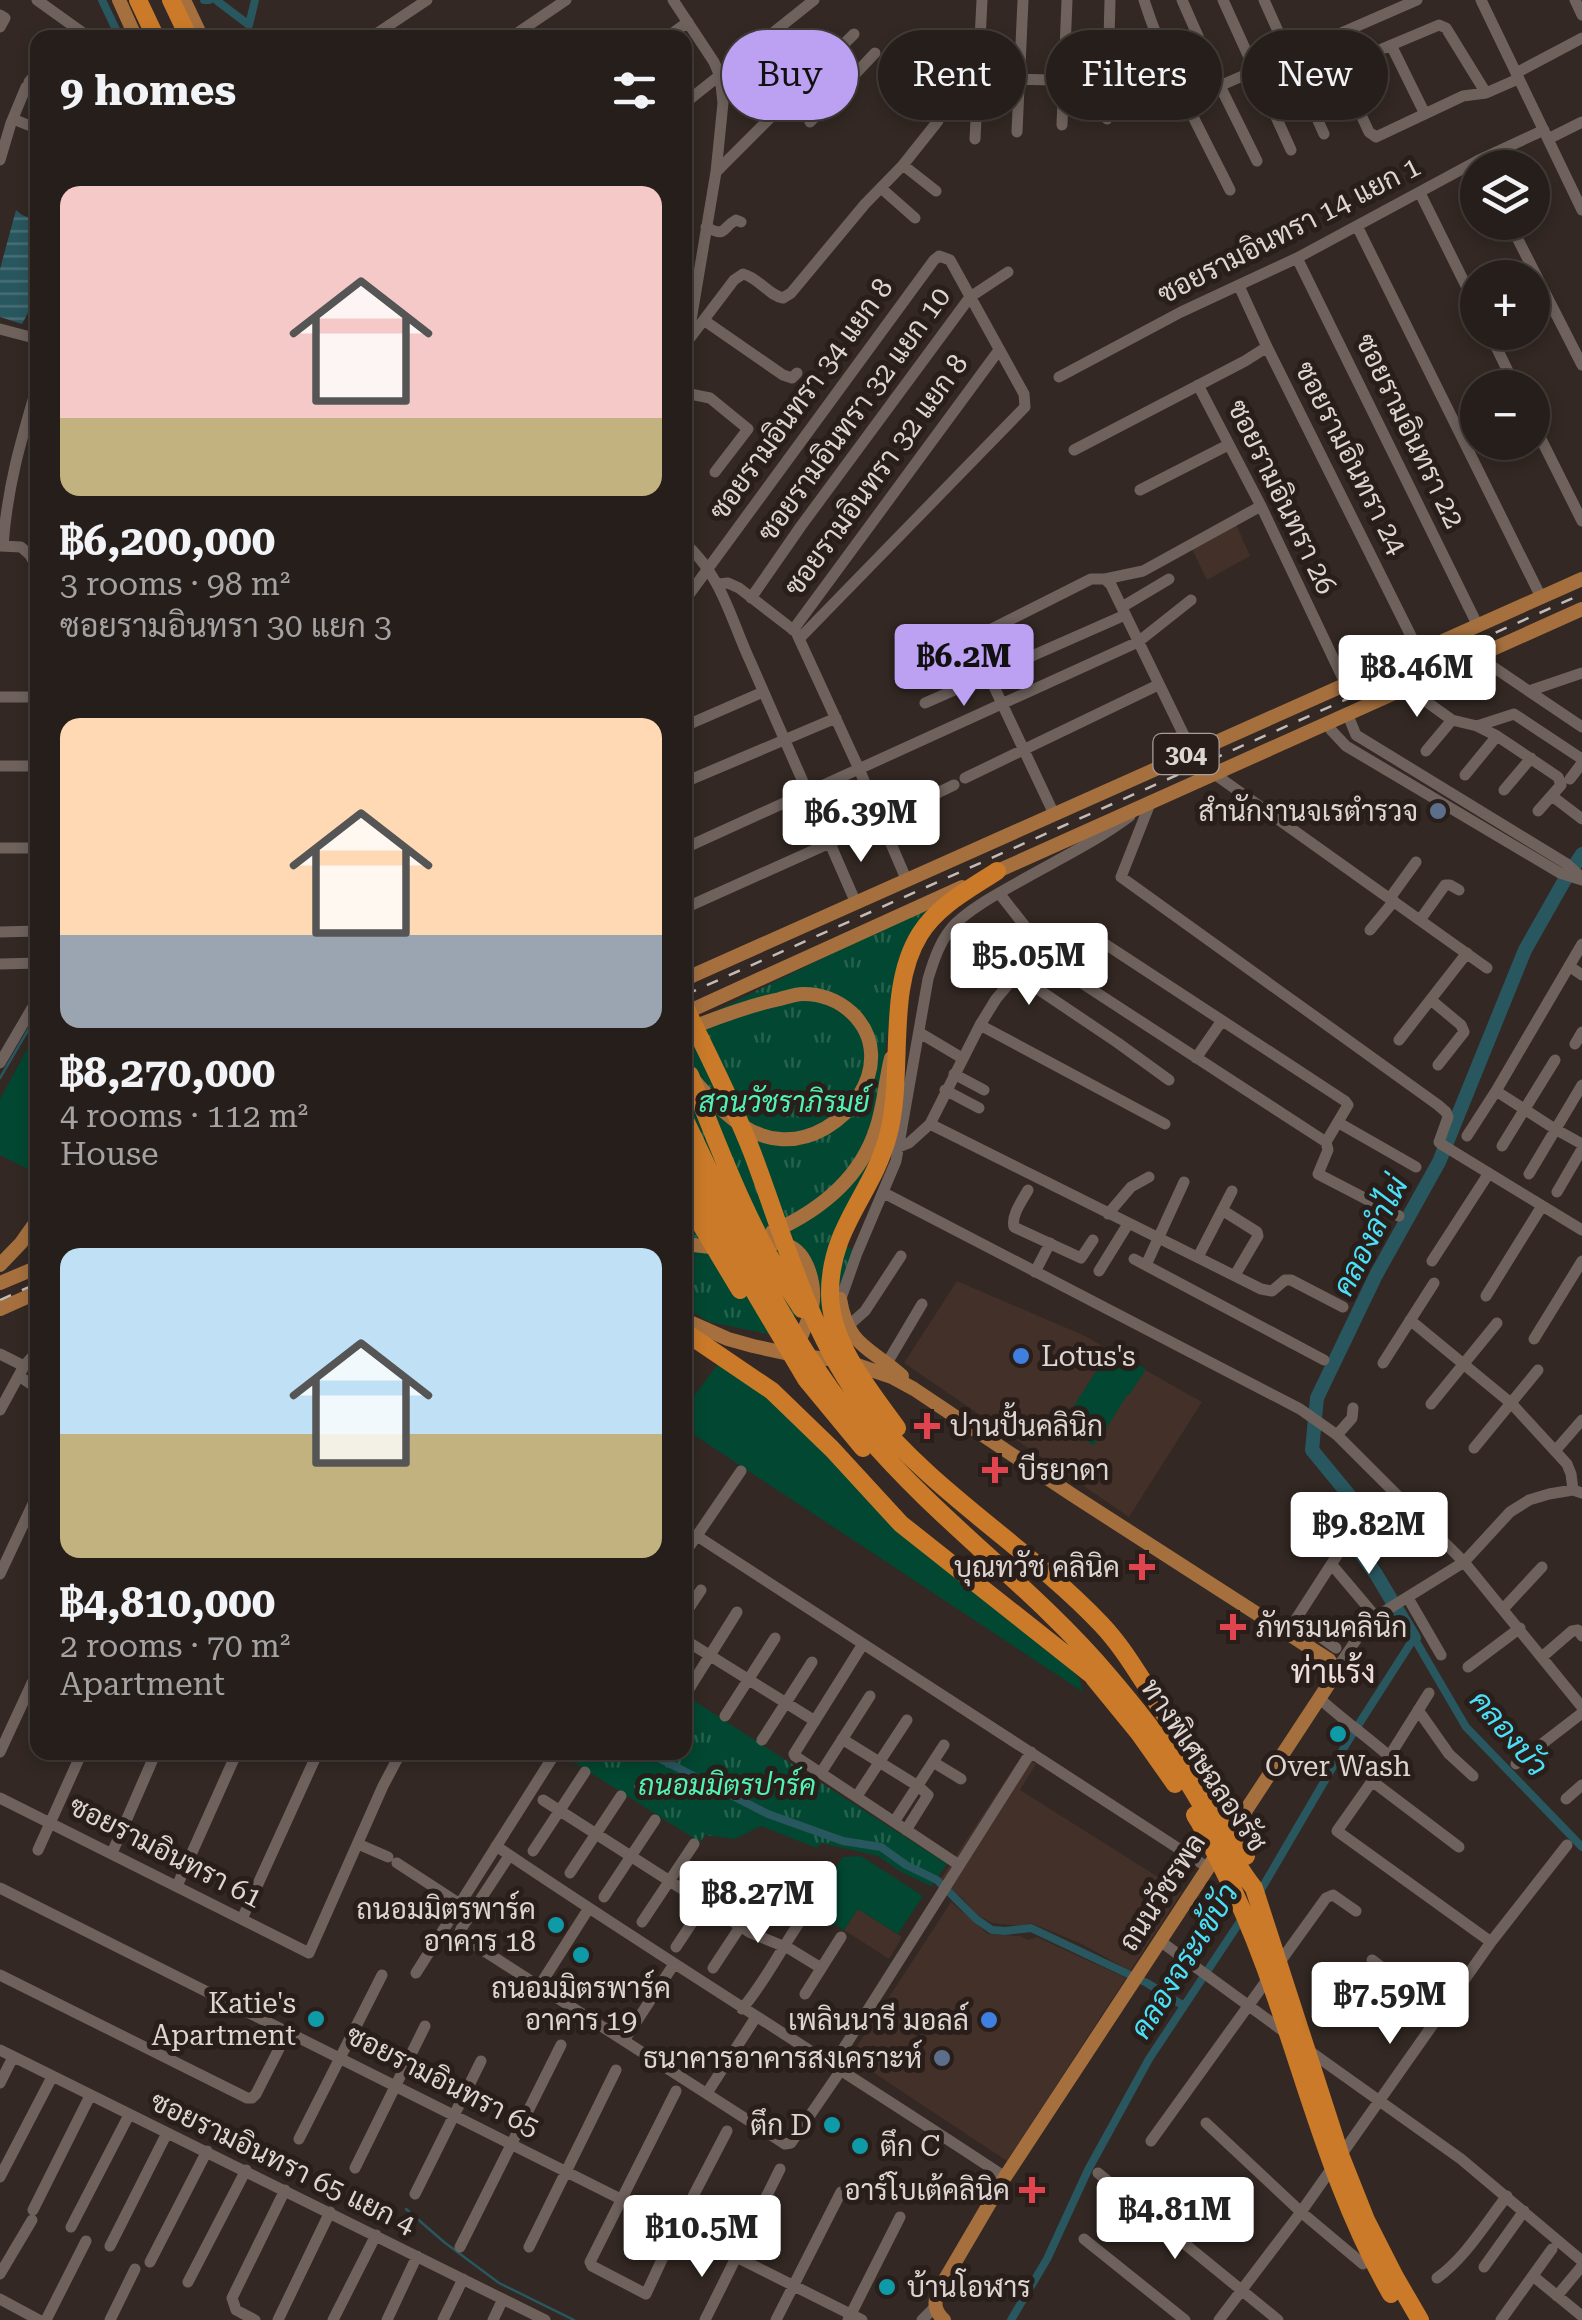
<!DOCTYPE html>
<html lang="en">
<head>
<meta charset="utf-8">
<style>
  body { margin:0; font-family:"Roboto Serif",Sarabun,serif; background:#322b27; color:#f1f3f6; height:100vh; display:flex; flex-direction:column; font-size:38px; white-space:nowrap }
  * { box-sizing:border-box; margin:0 }
  p { font-size:32px; color:#a4a2a2 }
  .icon { flex:none; width:55px; height:55px; fill:none; stroke:currentColor; stroke-width:2; stroke-linecap:round; stroke-linejoin:round }
  .map { position:relative; flex:1; overflow:hidden }
  .drawer { position:absolute; left:30px; top:30px; width:662px; height:1730px; display:flex; flex-direction:column; background:#261e1a; border-radius:20px; box-shadow:0 5px 15px #0003,0 0 0 2px #423c39 }
  .drawer>* { flex:none }
  .guide { position:absolute; left:722px; top:30px; width:708px; height:90px; display:flex; gap:20px }
  .buttons { position:absolute; left:1460px; top:150px; display:grid; gap:20px }
  .buttons a { display:grid; place-items:center; width:90px; height:90px; border-radius:50%; background:#261e1a; box-shadow:0 5px 15px #0003,0 0 0 2px #423c39; font-size:50px }
  .price { position:absolute; translate:-50% -85px; padding:0 22px; border-radius:10px; background:#fff; color:#222; font-size:32px; line-height:65px; filter:drop-shadow(0 2px 5px #0008) }
  .price::after { content:''; position:absolute; left:50%; top:60px; width:30px; height:22px; margin-left:-15px; background:inherit; clip-path:polygon(0 0,100% 0,50% 100%) }
  .price.selected { background:#bca0f2; color:#111 }
  ul { padding:0; list-style:none }
  li { display:grid; align-content:center; gap:20px; height:530px; padding:0 30px }
  li span { display:grid; place-items:center; height:310px; border-radius:20px; color:#555 }
  li>.icon { margin-inline-start:auto }
  span .icon { width:180px; height:180px; fill:#fffc; stroke-width:1 }
  li b { font-size:42px }
  h2 { display:flex; justify-content:space-between; align-items:center; height:120px; padding:0 30px; font-size:42px }
  .tag { padding:0 35px; border-radius:45px; background:#261e1a; box-shadow:0 5px 15px #0003,0 0 0 2px #423c39; font-size:35px; line-height:90px }
  .tag.selected { background:#bca0f2; color:#111 }
  .map>svg:first-child { display:block }
  .built { fill:#423029 }
  .grass { fill:#024731 }
  .park { fill:url(#park-tufts) }
  .water { fill:url(#water-rules) }
  .lines { fill:none; stroke-linecap:round; stroke-linejoin:round }
  .stream { stroke:#29575f; stroke-width:2.5 }
  .canal { stroke:#29575f; stroke-width:8 }
  .river { stroke:#29575f; stroke-width:14 }
  .minor { stroke:#6f625d; stroke-width:11 }
  .major { stroke:#a6703e; stroke-width:14 }
  .highway { stroke:#ca7a29; stroke-width:18 }
  .rail { stroke:#c4bcb8; stroke-width:2.5; stroke-dasharray:12 12; stroke-linecap:butt }
  .service-dot { fill:#5c6f8a; stroke:#291e1a; stroke-width:4 }
  .shop-dot { fill:#3f7fe0; stroke:#291e1a; stroke-width:4 }
  .health-dot { fill:#e0444e; stroke:#291e1a; stroke-width:4 }
  .culture-dot { fill:#0f9aa8; stroke:#291e1a; stroke-width:4 }
  .labels { text-anchor:middle; dominant-baseline:central; stroke-width:10; stroke-linejoin:round; paint-order:stroke }
  .shield { fill:#291e1a; stroke:#a79e9b; stroke-width:2.5 }
  .shield-label { font-size:25px; font-weight:bold; fill:#ddd5d2 }
  .street-label { font-size:28px; fill:#ddd5d2; stroke:#291e1a }
  .poi-label { font-size:28px; fill:#ddd5d2; stroke:#291e1a; text-anchor:end }
  .park-label { font-size:28px; font-style:italic; fill:#51f2b6; stroke:#291e1a }
  .water-label { font-size:30px; font-style:italic; fill:#4ae0f8; stroke:#291e1a }
  .quarter-label { font-size:32px; fill:#ecddd7; stroke:#291e1a }
</style>
</head>
<body>
<div class="map">
<svg width="1582" height="2320" viewBox="0 0 1582 2320">
  <defs>
    <pattern id="park-tufts" width="24" height="20" patternUnits="userSpaceOnUse" patternTransform="scale(2.5)"><rect width="24" height="20" fill="#024731"/><path d="M3 7l-1-3M5 7V3M7 7l1-3M15 17l-1-3M17 17v-4M19 17l1-3" fill="none" stroke="#26614e"/></pattern>
    <pattern id="water-rules" width="6" height="5" patternUnits="userSpaceOnUse" patternTransform="scale(2.5)"><rect width="6" height="5" fill="#29575f"/><path d="M0 2.5h6" fill="none" stroke="#486e75"/></pattern>
  </defs>
  <rect width="100%" height="100%" fill="#332823"/>
  <path class="built" d="M1236 524 1250 556 1207 580 1191 547Z
    M957 1281 1083 1335 1202 1402 1129 1517 904 1363Z
    M1022 1755 1036 1764 1020 1790 1182 1892 1130 1971 1082 1944 1031 1923 1020 1926 992 1923 976 1914 963 1899 940 1880Z
    M951 1902 988 1934 1020 1936 1028 1940 1037 1937 1126 1978 1007 2161 850 2057Z
    M858 1909 902 1937 889 1959 844 1930Z"/>
  <path class="grass" d="M37 1031V1174L0 1155V1099Z
    M1110 1349 1146 1369 1129 1395H1127L1102 1435 1093 1445 1062 1425Z
    M721 1360 749 1379 1055 1654 1079 1678 1083 1692 685 1429V1394L694 1396Z
    M861 1856 923 1896 898 1934 858 1909 844 1930 820 1916 826 1906 819 1902 831 1882 828 1879 843 1857Z"/>
  <path class="park" d="M941 900 895 979 882 1074 886 1130 834 1241 854 1250 828 1314 822 1313C812 1289 823 1277 805 1251V1293L790 1333 784 1337 709 1322 685 1307V1026Z
    M685 1695 947 1864 931 1886 901 1872 878 1856 821 1843 817 1848 761 1826 735 1839 705 1835 700 1842 567 1758 571 1752H685Z"/>
  <path class="water" d="M16 210 22 215 38 221 37 296 22 324 0 317V269Z"/>
  <g class="lines">
    <path class="stream" d="M0 1078 38 1013
      M406 2209 444 2242 499 2283 574 2320"/>
    <path class="canal" d="M102 0 120 38
      M204 0H209
      M216 0 249 25 255 0
      M647 1752 768 1814 843 1841 881 1847 906 1865 937 1880 976 1919 992 1930 1005 1931 1031 1928 1147 1983 1184 2006
      M1259 1893 1348 1741 1414 1638 1466 1727 1582 1847
      M1011 2320 1047 2259 1088 2170 1149 2059 1243 1917"/>
    <path class="river" d="M1414 1638 1376 1574 1353 1543 1349 1495 1312 1450 1317 1398 1376 1275 1439 1162 1525 950 1563 883 1582 854"/>
    <path class="minor" d="M37 0 90 38
      M673 0 714 62 720 76 723 103 716 172 685 356
      M1144 0C1165 66 1199 128 1230 190
      M1182 0 1220 86 1257 161
      M1223 0 1291 150
      M1264 0 1324 134
      M1481 0 1582 210
      M1575 0 1582 15
      M0 15 5 18 0 27
      M370 38 427 0
      M510 38 566 0
      M666 38 688 22
      M1326 40 1369 132 1376 137 1463 96 1486 93 1518 79
      M1391 45 1425 114
      M821 66 844 85
      M1339 67 1439 25 1446 28 1486 93
      M1516 73 1582 38
      M948 78 1163 82
      M29 82 38 71
      M1185 101 1417 0
      M685 103 814 0
      M13 119 38 129
      M1107 119 1110 0
      M810 122 875 53
      M1062 125 1067 0
      M1017 132 1023 0
      M975 139 982 0
      M1548 139 1582 122
      M0 160 11 123 26 87
      M903 165 936 191
      M716 172 854 34
      M881 188 915 218
      M1420 193 1478 310
      M35 211 38 201
      M1509 222 1582 365
      M1357 226 1541 597
      M706 227C727 238 721 228 736 220L741 222
      M1297 258 1478 626
      M1239 286 1267 347 1419 652
      M705 321 783 375 792 378 797 373
      M0 329 38 339
      M1489 332 1516 388
      M690 338 734 280 743 274C759 278 768 295 783 298L791 293 865 204 903 165 938 121
      M1059 377 1181 312 1297 258 1477 161 1544 130
      M1198 385 1261 506 1346 685
      M685 393 710 398 748 429 715 472
      M1532 421 1582 521
      M1074 450 1245 361 1267 347
      M1140 490 1228 445
      M685 543C723 578 730 618 751 663 786 743 821 823 856 903
      M0 546 21 547 30 555 38 570
      M3 546C7 487 21 440 38 383
      M1105 579 1111 585 1192 752
      M719 584 728 583 739 588 796 632 859 769 907 881
      M751 598 801 526 970 297 1008 272
      M685 600 934 260 939 256 950 260 1024 394 1025 407 799 639
      M1122 607 1169 579
      M793 630 999 350
      M972 640 1054 814
      M1477 656 1582 727
      M932 659 1091 579H1105L1143 571 1261 506
      M1406 687 1452 720 1477 726 1497 736 1558 777 1561 785 1538 811
      M1529 691 1582 673
      M0 697H38
      M925 703 1125 615
      M1347 713 1356 735 1567 864 1581 877
      M1328 722 1331 730 1346 746 1560 873 1582 880
      M685 726 763 692
      M1477 726 1514 714 1582 759
      M1426 751 1452 720
      M0 766H38
      M1213 773 1487 968
      M1465 775 1497 736
      M965 778 1158 685
      M1570 779 1582 763
      M685 782 836 718
      M1504 790 1531 758
      M1552 796 1582 819
      M1151 801 1121 877 1438 1105 1446 1112 1448 1117 1439 1142 1441 1144 1582 1230
      M0 848H38
      M685 848 1138 642 1191 600
      M999 893 1031 934 1082 961
      M1390 898 1416 862
      M685 908 881 820 954 785
      M1420 920 1445 885H1450L1459 890
      M1370 930 1394 901
      M0 932 38 931
      M0 964 38 963
      M1569 966 1582 975
      M1431 1000 1461 1025 1464 1032 1438 1065
      M980 1025 1165 1124
      M920 1033 962 1058
      M1399 1040 1467 953
      M1575 1044 1582 1032
      M1196 1058 1221 1022
      M0 1063 38 998
      M954 1074 984 1090
      M945 1090 979 1108
      M1496 1091 1555 1129 1582 1144
      M1339 1123 1416 1167
      M930 1124 1261 1289 1272 1291 1285 1280H1291L1343 1307
      M1467 1136 1496 1091 1582 944
      M1326 1142 1077 980 1074 974 1093 944 1097 940 1102 942 1345 1101 1348 1105 1326 1142 1328 1150 1318 1174 1399 1216
      M1502 1146 1555 1060
      M899 1147 909 1143 930 1124 980 1025 996 999 1012 980 1023 979 1118 1043 1169 1080
      M1529 1174 1582 1085
      M1028 1190C1022 1201 1011 1215 1014 1227L1081 1258 1093 1240
      M1557 1192 1582 1149
      M884 1193 1300 1409 1337 1435 1464 1562 1582 1707
      M1222 1210 1257 1232 1258 1236 1235 1275
      M1108 1214 1131 1187 1149 1177
      M1198 1257 1232 1191
      M1134 1259 1324 1360
      M1432 1261 1489 1173
      M1146 1265 1184 1182
      M1099 1271 1128 1224
      M1035 1272 1050 1243
      M1486 1296 1542 1206
      M839 1304 857 1253 896 1161 928 979C934 959 941 938 956 923 973 907 994 896 1015 884 1053 862 1094 843 1130 816
      M1410 1320 1512 1404 1567 1464 1571 1474 1573 1490
      M847 1327 865 1311 901 1256
      M1534 1339 1582 1261
      M0 1354 24 1366
      M887 1363 922 1304
      M1383 1363 1434 1283
      M19 1376 38 1389
      M1431 1404 1497 1323
      M0 1410 24 1366 38 1350
      M1337 1435 1352 1418 1353 1408
      M1474 1448 1538 1370
      M1555 1451 1582 1420
      M697 1536 1207 1867
      M685 1553 741 1471
      M1332 1565 1376 1617
      M0 1574 38 1493
      M1408 1598 1441 1655
      M1504 1608 1542 1567
      M685 1614 701 1590
      M685 1640 815 1721
      M863 1644 794 1754 795 1756 959 1865
      M1336 1648 1296 1619 1345 1543
      M1542 1657 1572 1631 1578 1630 1582 1636
      M1468 1667 1520 1628
      M1335 1671 1369 1621 1464 1562 1510 1512 1529 1500 1549 1494 1573 1490 1582 1493
      M687 1692 737 1612
      M1429 1693 1387 1760 1337 1831 1491 1942
      M1319 1698C1342 1719 1366 1736 1389 1756
      M1418 1710 1449 1754 1473 1776
      M725 1716 775 1638
      M842 1739 918 1786 928 1795 906 1830
      M762 1740 812 1662
      M0 1752 38 1670
      M933 1762 961 1779
      M1516 1764 1582 1713
      M822 1771 870 1696
      M1372 1781 1459 1847
      M741 1793V1792
      M859 1793 907 1720
      M0 1798 309 1953 383 1786 401 1752
      M1566 1799 1582 1785
      M543 1800 751 1933 790 1949 821 1968
      M894 1822 944 1745
      M358 1844 388 1857
      M496 1846C664 1960 836 2065 1005 2177
      M38 1850 82 1752
      M533 1851 585 1772
      M112 1853 156 1752
      M509 1856 461 1929 459 1935 464 1938 785 2144 791 2143 841 2070
      M189 1858 210 1869
      M397 1863 460 1904
      M570 1873 621 1796
      M177 1886 237 1752
      M0 1888C288 2031 574 2177 862 2320
      M604 1897 655 1820
      M242 1919 318 1752
      M642 1922 694 1844
      M1160 1941 1286 2033
      M676 1947 729 1867
      M1372 1960 1441 2012
      M713 1968 761 1895
      M416 1973 556 1752
      M0 1975 247 2098H252L256 2094 288 2031
      M540 1985 589 1908
      M805 1994 841 1937
      M742 2009C765 1982 781 1949 801 1920
      M625 2039 674 1964
      M0 2050 545 2320
      M1308 2050 1461 2159 1582 2261
      M833 2065 1031 1752
      M0 2083 13 2057
      M676 2091 590 2262 592 2266 646 2294 677 2227 727 2131
      M707 2093 756 2017
      M1206 2123 1301 2212 1491 1942 1567 1845
      M299 2139 382 1975
      M1151 2141 1326 1898 1333 1895 1356 1911
      M355 2168 425 2026
      M1098 2173 1278 2320
      M0 2177 52 2077
      M415 2194 481 2061
      M33 2210 90 2096
      M71 2227 129 2115
      M1084 2239 1185 2320
      M110 2246 167 2133
      M460 2247 561 2045
      M529 2247 616 2070
      M150 2262 207 2151
      M1484 2267 1524 2211
      M0 2274 32 2220
      M1533 2276 1582 2316
      M1437 2278C1466 2257 1485 2224 1507 2196
      M188 2282 246 2170
      M1557 2296 1582 2266
      M0 2299 39 2320
      M46 2320 86 2241
      M110 2320 135 2269
      M255 2320 236 2310 232 2298 285 2190
      M278 2320 330 2212
      M333 2320 376 2235
      M387 2320 417 2256
      M443 2320 463 2279
      M493 2320 503 2299
      M705 2320 780 2169
      M776 2320 841 2192
      M848 2320 900 2217
      M922 2320 935 2307
      M1219 2320 1301 2212 1363 2264
      M1501 2320 1552 2249"/>
    <path class="major" d="M119 0 136 38
      M184 0 202 38
      M991 874 1582 609
      M685 979 1582 579
      M685 1013 962 887
      M685 1030C717 1018 747 1006 780 999 787 997 796 994 803 994 821 994 838 1000 852 1013 903 1062 843 1144 780 1139 751 1137 728 1117 709 1097 700 1087 691 1078 685 1067
      M772 1232C819 1211 860 1179 876 1129 884 1106 885 1082 891 1058
      M756 1240C766 1242 778 1242 787 1245 809 1253 816 1287 812 1308 809 1320 802 1333 798 1345
      M685 1244 719 1248
      M0 1265 21 1243 38 1219
      M0 1283 38 1267
      M840 1299C848 1347 870 1347 902 1376
      M0 1309 38 1292
      M685 1320 728 1339 753 1346 794 1355 845 1361 892 1377 914 1389 1071 1494 1329 1660 1334 1667V1676L1005 2177 937 2293C934 2304 935 2312 944 2320"/>
    <path class="highway" d="M138 0 156 38
      M171 0 189 38
      M685 1007C708 1055 733 1103 752 1152 785 1239 809 1333 866 1408 932 1492 1028 1547 1101 1624 1122 1646 1137 1672 1154 1698 1188 1749 1218 1801 1246 1856
      M690 1075C722 1156 752 1237 802 1309
      M685 1120C737 1229 787 1342 866 1435 940 1522 1034 1588 1108 1675 1131 1702 1154 1730 1173 1759 1202 1801 1223 1848 1254 1888L1341 2157 1366 2220 1395 2277 1420 2320
      M685 1161 722 1237 806 1379 863 1448
      M685 1198 740 1290
      M685 1332 772 1391 832 1449 901 1524 1093 1676
      M897 1428C869 1389 830 1343 830 1293 830 1227 872 1195 888 1136 905 1073 885 990 920 934 938 905 970 889 997 871
      M1094 1678 1139 1733 1175 1784
      M1195 1815C1206 1832 1214 1851 1223 1869 1292 2005 1314 2160 1391 2294"/>
    <path class="rail" d="M685 995 1582 594
      M0 1300 38 1283"/>
  </g>
  <g class="service-dot">
    <circle cx="1438" cy="811" r="10"/>
    <circle cx="942" cy="2058" r="10"/>
  </g>
  <g class="shop-dot">
    <circle cx="1021" cy="1356" r="10"/>
    <circle cx="989" cy="2020" r="10"/>
  </g>
  <g class="health-dot">
    <path d="M922 1411h10v10h10v10h-10v10h-10v-10h-10v-10h10z"/>
    <path d="M990 1455h10v10h10v10h-10v10h-10v-10h-10v-10h10z"/>
    <path d="M1137 1552h10v10h10v10h-10v10h-10v-10h-10v-10h10z"/>
    <path d="M1228 1612h10v10h10v10h-10v10h-10v-10h-10v-10h10z"/>
    <path d="M1027 2175h10v10h10v10h-10v10h-10v-10h-10v-10h10z"/>
  </g>
  <g class="culture-dot">
    <circle cx="1338" cy="1734" r="10"/>
    <circle cx="556" cy="1925" r="10"/>
    <circle cx="581" cy="1955" r="10"/>
    <circle cx="316" cy="2019" r="10"/>
    <circle cx="832" cy="2125" r="10"/>
    <circle cx="860" cy="2146" r="10"/>
    <circle cx="887" cy="2287" r="10"/>
  </g>
  <g class="labels">
    <rect class="shield" x="1153.5" y="734" width="65" height="40" rx="8"/>
    <g class="shield-label">
      <text x="1186" y="754">304</text>
    </g>
    <g class="street-label">
      <text transform="translate(1289 230) rotate(-27)">ซอยรามอินทรา 14 แยก 1</text>
      <text transform="translate(801 399) rotate(-54)">ซอยรามอินทรา 34 แยก 8</text>
      <text transform="translate(854 414) rotate(-54)">ซอยรามอินทรา 32 แยก 10</text>
      <text transform="translate(1410 431) rotate(64)">ซอยรามอินทรา 22</text>
      <text transform="translate(1351 458) rotate(63)">ซอยรามอินทรา 24</text>
      <text transform="translate(876 475) rotate(-54)">ซอยรามอินทรา 32 แยก 8</text>
      <text transform="translate(1282 497) rotate(64)">ซอยรามอินทรา 26</text>
      <text transform="translate(1204 1765) rotate(56)">ทางพิเศษฉลองรัช</text>
      <text transform="translate(166 1852) rotate(27)">ซอยรามอินทรา 61</text>
      <text transform="translate(1162 1892) rotate(-57)">ถนนวัชรพล</text>
      <text transform="translate(443 2081) rotate(27)">ซอยรามอินทรา 65</text>
      <text transform="translate(283 2163) rotate(26)">ซอยรามอินทรา 65 แยก 4</text>
    </g>
    <g class="poi-label">
      <text x="1418" y="811">สำนักงานจเรตำรวจ</text>
      <text x="1041" y="1356" text-anchor="start">Lotus's</text>
      <text x="950" y="1426" text-anchor="start">ปานปั้นคลินิก</text>
      <text x="1018" y="1470" text-anchor="start">บีรยาดา</text>
      <text x="1120" y="1567">บุณทวัช คลินิค</text>
      <text x="1256" y="1627" text-anchor="start">ภัทรมนคลินิก</text>
      <text x="1338" y="1766" text-anchor="middle">Over Wash</text>
      <text x="536" y="1909">ถนอมมิตรพาร์ค<tspan x="536" dy="32">อาคาร 18</tspan></text>
      <text x="581" y="1988" text-anchor="middle">ถนอมมิตรพาร์ค<tspan x="581" dy="32">อาคาร 19</tspan></text>
      <text x="296" y="2003">Katie's<tspan x="296" dy="32">Apartment</tspan></text>
      <text x="969" y="2020">เพลินนารี มอลล์</text>
      <text x="922" y="2058">ธนาคารอาคารสงเคราะห์</text>
      <text x="812" y="2125">ตึก D</text>
      <text x="880" y="2146" text-anchor="start">ตึก C</text>
      <text x="1010" y="2190">อาร์โบเต้คลินิค</text>
      <text x="907" y="2287" text-anchor="start">บ้านโอฬาร</text>
    </g>
    <g class="park-label">
      <text x="784" y="1102">สวนวัชราภิรมย์</text>
      <text x="727" y="1785">ถนอมมิตรปาร์ค</text>
    </g>
    <g class="water-label">
      <text transform="translate(1370 1236) rotate(-63)">คลองลำไผ่</text>
      <text transform="translate(1509 1733) rotate(50)">คลองบัว</text>
      <text transform="translate(1184 1961) rotate(-58)">คลองจระเข้บัว</text>
    </g>
    <g class="quarter-label">
      <text x="1333" y="1672">ท่าแร้ง</text>
    </g>
  </g>
</svg>
<div class="buttons">
<a><svg class="icon" aria-label="layers" viewBox="0 0 24 24"><path d="M12 4l9 5-9 5-9-5zM3 14l9 5 9-5"/></svg></a>
<a>+</a>
<a>−</a>
</div>
<b class="price selected" style="left:964px;top:709px">฿6.2M</b>
<b class="price" style="left:1417px;top:720px">฿8.46M</b>
<b class="price" style="left:861px;top:865px">฿6.39M</b>
<b class="price" style="left:1029px;top:1008px">฿5.05M</b>
<b class="price" style="left:1369px;top:1577px">฿9.82M</b>
<b class="price" style="left:758px;top:1946px">฿8.27M</b>
<b class="price" style="left:1390px;top:2047px">฿7.59M</b>
<b class="price" style="left:1175px;top:2262px">฿4.81M</b>
<b class="price" style="left:702px;top:2280px">฿10.5M</b>
<div class="guide">
<a class="tag selected">Buy</a>
<a class="tag">Rent</a>
<a class="tag">Filters</a>
<a class="tag">New</a>
</div>
<section class="drawer">
<h2>9 homes<svg class="icon" aria-label="filters" viewBox="0 0 24 24"><path d="M4 7h16M4 17h16"/><circle cx="9" cy="7" r="2"/><circle cx="15" cy="17" r="2"/></svg></h2>
<ul>
<li><span style="background:linear-gradient(#f6c9c9 75%,#c2b280 0)"><svg class="icon" aria-label="home" viewBox="0 0 24 24"><path d="M3 11l9-7 9 7M6 9v11h12V9"/></svg></span><div><b>฿6,200,000</b><p>3 rooms · 98 m²</p><p>ซอยรามอินทรา 30 แยก 3</p></div></li>
<li><span style="background:linear-gradient(#ffd9b3 70%,#9aa5b1 0)"><svg class="icon" aria-label="home" viewBox="0 0 24 24"><path d="M3 11l9-7 9 7M6 9v11h12V9"/></svg></span><div><b>฿8,270,000</b><p>4 rooms · 112 m²</p><p>House</p></div></li>
<li><span style="background:linear-gradient(#bfe0f5 60%,#c2b280 0)"><svg class="icon" aria-label="home" viewBox="0 0 24 24"><path d="M3 11l9-7 9 7M6 9v11h12V9"/></svg></span><div><b>฿4,810,000</b><p>2 rooms · 70 m²</p><p>Apartment</p></div></li>
</ul>
</section>
</div>
</body>
</html>
